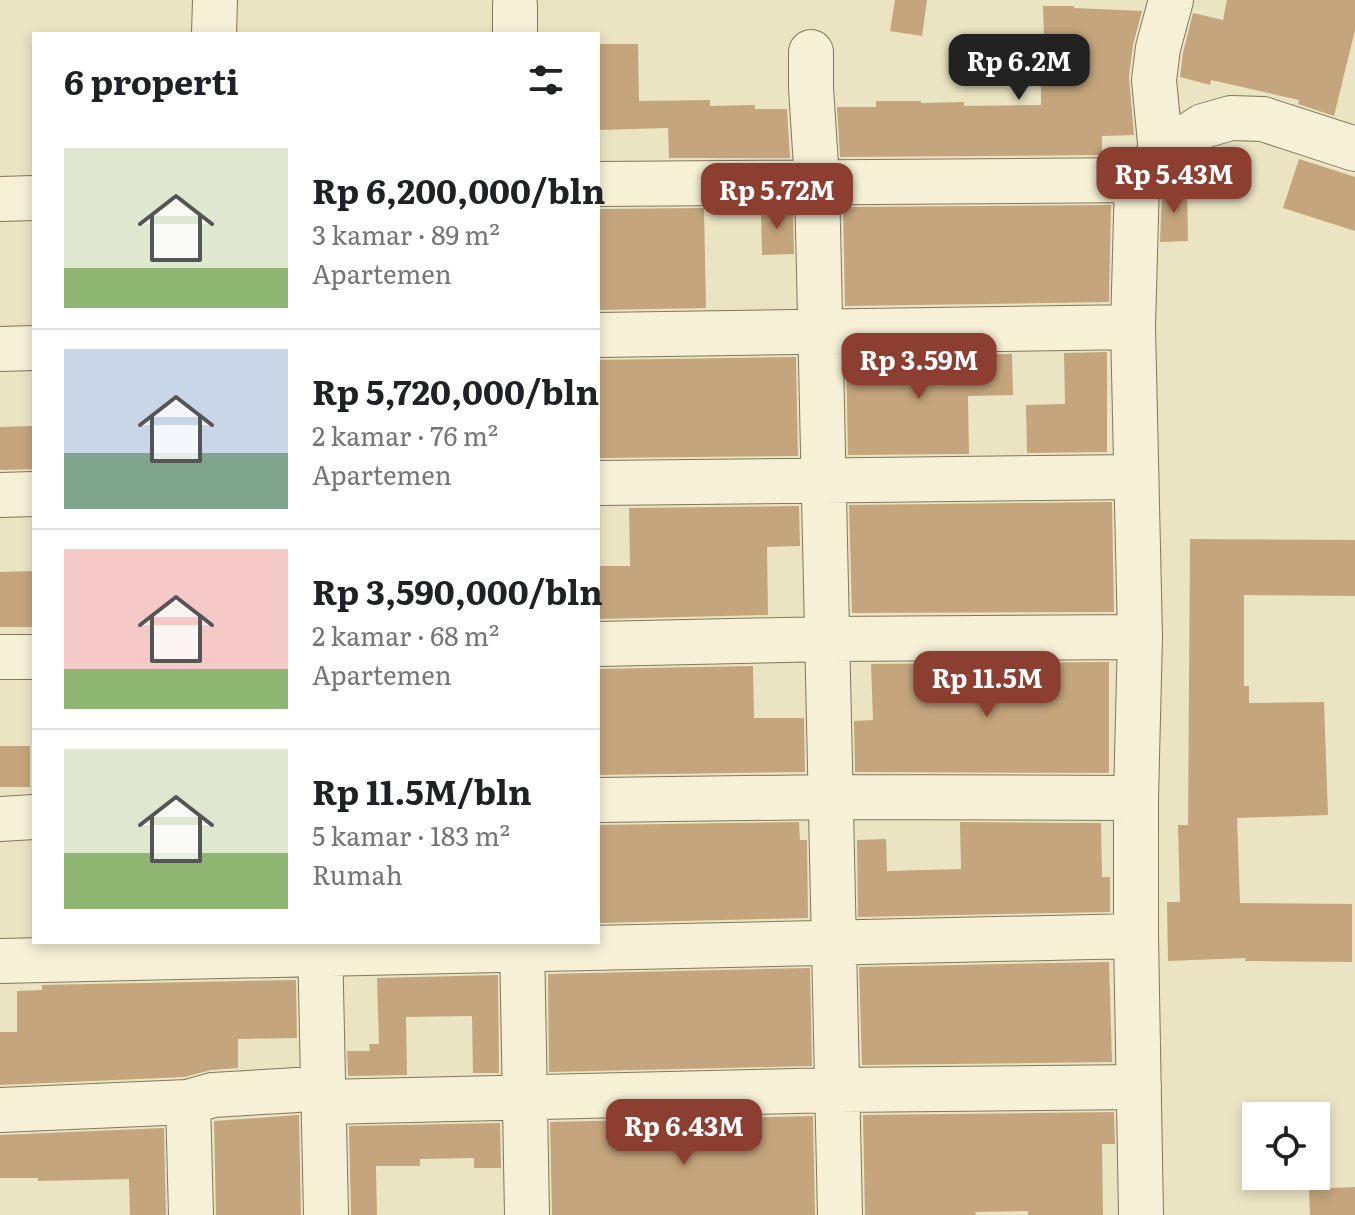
<!DOCTYPE html>
<html lang="id">
<head>
<meta charset="utf-8">
<style>
  body { margin:0; font-family:Literata,serif; background:#f6f6f6; color:#202124; height:100vh; display:flex; flex-direction:column; font-size:30px; white-space:nowrap }
  * { box-sizing:border-box; margin:0 }
  p { font-size:26px; color:#757577 }
  .icon { flex:none; width:44px; height:44px; fill:none; stroke:currentColor; stroke-width:2; stroke-linecap:round; stroke-linejoin:round }
  .map { position:relative; flex:1; overflow:hidden }
  .drawer { position:absolute; left:32px; top:32px; width:568px; height:912px; display:flex; flex-direction:column; background:#fff; border-radius:0px; box-shadow:0 4px 12px #0003 }
  .drawer>* { flex:none }
  .tools { position:absolute; left:1242px; top:1102px; display:grid; gap:16px }
  .tools a { display:grid; place-items:center; width:88px; height:88px; border-radius:0px; background:#fff; box-shadow:0 4px 12px #0003; font-size:40px }
  .price { position:absolute; translate:-50% -68px; padding:0 18px; border-radius:16px; background:#8c3e31; color:#fff; font-size:26px; line-height:52px; filter:drop-shadow(0 2px 4px #0008) }
  .price::after { content:''; position:absolute; left:50%; top:48px; width:24px; height:18px; margin-left:-12px; background:inherit; clip-path:polygon(0 0,100% 0,50% 100%) }
  .price.on { background:#222; color:#fff }
  ul { padding:0; list-style:none }
  li { display:flex; align-items:center; gap:24px; height:200px; padding:0 32px }
  li+li { border-top:2px solid #e0e0e0 }
  li span { display:grid; place-items:center; flex:none; width:224px; height:160px; border-radius:0px; color:#555 }
  li>.icon { margin-inline-start:auto }
  span .icon { width:96px; height:96px; fill:#fffc; stroke-width:1 }
  li b { font-size:34px }
  h2 { display:flex; justify-content:space-between; align-items:center; height:96px; padding:0 32px; font-size:34px }
  .map>svg:first-child { display:block }
  .building { fill:#c4a57d }
  .lines { fill:none; stroke-linecap:round; stroke-linejoin:round }
  .minor-casing { stroke:#82765c; stroke-width:46 }
  .minor { stroke:#f5f0d6; stroke-width:44 }
</style>
</head>
<body>
<div class="map">
<svg width="1355" height="1215" viewBox="0 0 1355 1215">
  <rect width="100%" height="100%" fill="#eae4c3"/>
  <path class="building" d="M895 0H927L922 36 890 31Z
    M1227 0H1355V30L1334 116 1298 104 1299 100 1211 80 1210 85 1180 77 1183 53 1193 13 1223 20Z
    M1043 6H1074V8L1142 11 1133 45 1129 77 1134 135 1102 136V155L840 157 837 107H876V101H921V103L964 102V106L1041 105V39H1044Z
    M598 44H638L639 101 710 100V106L755 105V109H787L790 158H669L668 128 598 130Z
    M1299 159 1355 177V231L1283 208Z
    M1187 186 1188 241 1160 242 1162 190 1165 187Z
    M1111 205 1109 302 845 306 843 207Z
    M704 208 706 308 598 310V263H600L599 209Z
    M761 208H793L794 254 762 255Z
    M1107 352V452L1027 453 1026 405 1065 404 1064 353Z
    M1012 354 1013 395 968 396 969 454 848 455 846 356Z
    M796 357 798 456 598 458V360Z
    M34 426V469L0 470V427Z
    M1112 502 1114 612 852 613 849 505Z
    M799 506 800 546 767 547 768 615 598 619V566H630L629 508Z
    M1190 539 1355 540V596L1244 595V686H1249V703L1324 702 1328 815 1237 818 1240 903 1352 904V962L1245 961 1246 958 1168 961 1167 902H1180L1178 825H1188Z
    M34 571V627H0V572Z
    M1109 662V773L855 772 854 721 873 720 871 664Z
    M753 666 754 718H804L805 772 598 775V669Z
    M0 746H30V787H0Z
    M799 822 800 840H807L808 918 598 923V825Z
    M960 822 1101 823 1102 877H1110V912L858 917 857 840 886 839 887 871 961 869Z
    M1109 962 1112 1062 862 1065 859 967Z
    M810 968 812 1066 549 1072 548 974Z
    M498 975 499 1073H473L472 1016 406 1017 407 1075 348 1076 347 1051H370L369 1044H379L377 978Z
    M296 980 297 1038 238 1039V1068L211 1070 184 1077 0 1085V1032H17V991L42 990V985Z
    M1114 1112 1115 1144H1102L1103 1215H1028V1211L975 1212 976 1215H865L863 1115Z
    M299 1115 301 1215H216L214 1121Z
    M813 1116 815 1215H552L550 1122Z
    M500 1123 501 1168H474V1158L420 1159V1166H376L377 1215H351L349 1126Z
    M164 1128 166 1215H130L129 1179 38 1181V1178H0V1135Z
    M1355 1187V1215H1310L1309 1189Z"/>
  <g class="lines">
    <g class="minor-casing">
      <path id="minor" d="M515 5V34
        M214 34 215 0
        M811 52V88L817 182 840 1215
        M1161 153 1154 80 1158 48 1171 0
        M598 184 1137 180
        M0 199 34 198
        M598 335 1133 327
        M0 349 34 348
        M598 483 1136 477
        M0 495 34 494
        M598 644 827 639 1140 637
        M0 657H34
        M598 800 831 797 1136 798
        M0 819 34 817
        M320 942 326 1215
        M522 942 527 1215
        M0 961 1136 936
        M188 1102 191 1215
        M323 1102 837 1090 1139 1087
        M0 1110 188 1102 213 1095 297 1090
        M1141 1215 1136 936V798L1140 637 1133 327 1137 180 1161 153 1203 126 1231 118 1263 119 1355 149"/>
    </g>
    <use href="#minor" class="minor"/>
  </g>
</svg>
<div class="tools">
<a><svg class="icon" aria-label="locate" viewBox="0 0 24 24"><circle cx="12" cy="12" r="6"/><path d="M12 2v4M12 18v4M2 12h4M18 12h4"/></svg></a>
</div>
<b class="price on" style="left:1019px;top:102px">Rp 6.2M</b>
<b class="price" style="left:1174px;top:215px">Rp 5.43M</b>
<b class="price" style="left:777px;top:231px">Rp 5.72M</b>
<b class="price" style="left:919px;top:401px">Rp 3.59M</b>
<b class="price" style="left:987px;top:719px">Rp 11.5M</b>
<b class="price" style="left:684px;top:1167px">Rp 6.43M</b>
<section class="drawer">
<h2>6 properti<svg class="icon" aria-label="filters" viewBox="0 0 24 24"><path d="M4 7h16M4 17h16"/><circle cx="9" cy="7" r="2"/><circle cx="15" cy="17" r="2"/></svg></h2>
<ul>
<li><span style="background:linear-gradient(#dfe7d0 75%,#8fb573 0)"><svg class="icon" aria-label="home" viewBox="0 0 24 24"><path d="M3 11l9-7 9 7M6 9v11h12V9"/></svg></span><div><b>Rp 6,200,000/bln</b><p>3 kamar · 89 m²</p><p>Apartemen</p></div></li>
<li><span style="background:linear-gradient(#c9d6e8 65%,#7fa58c 0)"><svg class="icon" aria-label="home" viewBox="0 0 24 24"><path d="M3 11l9-7 9 7M6 9v11h12V9"/></svg></span><div><b>Rp 5,720,000/bln</b><p>2 kamar · 76 m²</p><p>Apartemen</p></div></li>
<li><span style="background:linear-gradient(#f6c9c9 75%,#8fb573 0)"><svg class="icon" aria-label="home" viewBox="0 0 24 24"><path d="M3 11l9-7 9 7M6 9v11h12V9"/></svg></span><div><b>Rp 3,590,000/bln</b><p>2 kamar · 68 m²</p><p>Apartemen</p></div></li>
<li><span style="background:linear-gradient(#dfe7d0 65%,#8fb573 0)"><svg class="icon" aria-label="home" viewBox="0 0 24 24"><path d="M3 11l9-7 9 7M6 9v11h12V9"/></svg></span><div><b>Rp 11.5M/bln</b><p>5 kamar · 183 m²</p><p>Rumah</p></div></li>
</ul>
</section>
</div>
</body>
</html>
